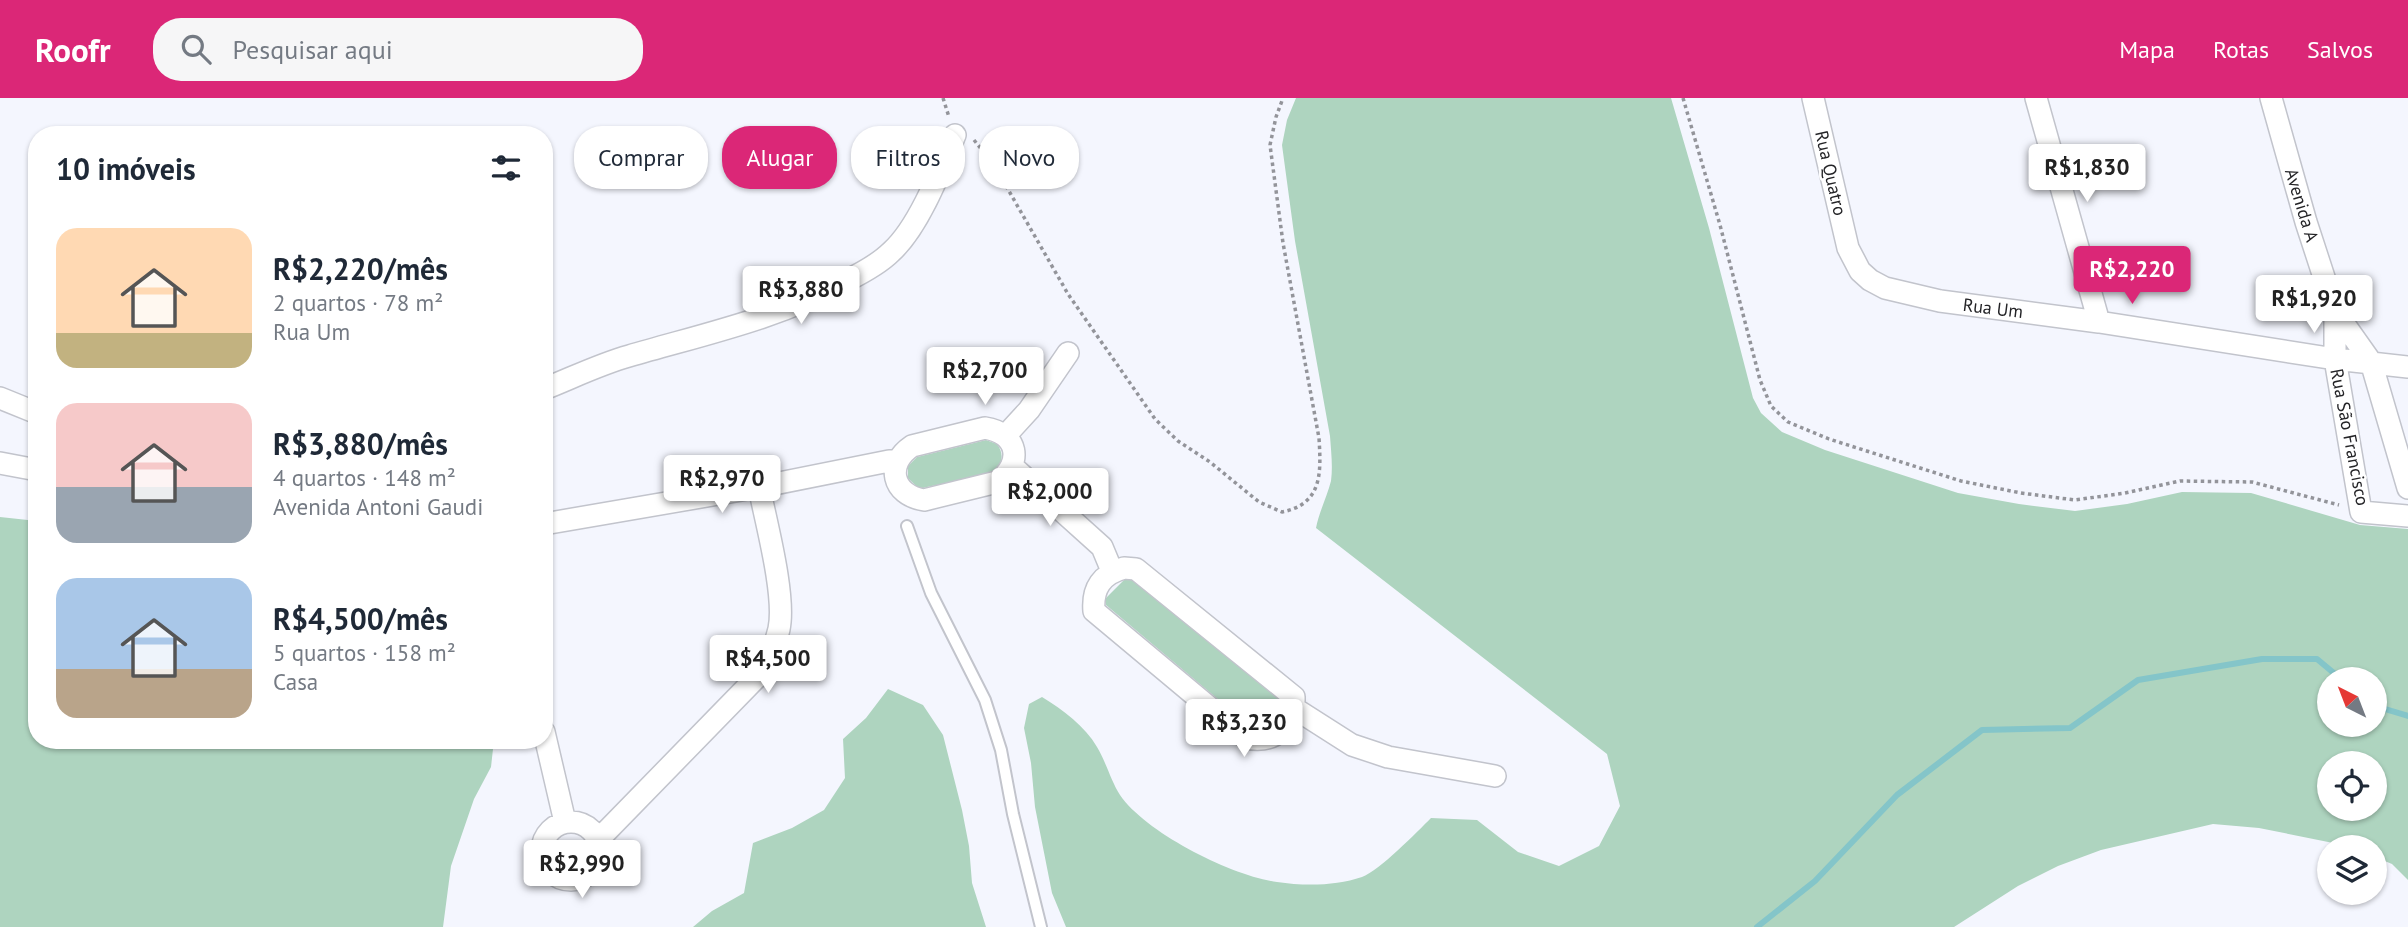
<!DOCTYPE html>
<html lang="pt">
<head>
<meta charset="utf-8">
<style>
  body { margin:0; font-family:"PT Sans",sans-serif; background:#f6f6f7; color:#1f2937; height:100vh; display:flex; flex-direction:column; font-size:26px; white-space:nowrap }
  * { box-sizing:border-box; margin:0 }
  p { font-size:23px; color:#747a83 }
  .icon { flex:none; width:38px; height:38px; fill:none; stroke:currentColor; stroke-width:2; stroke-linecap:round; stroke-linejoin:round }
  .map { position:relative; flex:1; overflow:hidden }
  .drawer { position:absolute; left:28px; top:28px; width:525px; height:623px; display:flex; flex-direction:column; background:#fff; border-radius:28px; box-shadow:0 2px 5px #0004 }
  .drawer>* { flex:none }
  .banner { position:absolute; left:574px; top:28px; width:665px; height:63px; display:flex; gap:14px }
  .needle { width:46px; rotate:318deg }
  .buttons { position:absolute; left:2317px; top:569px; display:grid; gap:14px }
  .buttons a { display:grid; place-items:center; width:70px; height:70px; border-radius:50%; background:#fff; box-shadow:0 2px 5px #0004; font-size:35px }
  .price { position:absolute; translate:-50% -60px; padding:0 16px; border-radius:7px; background:#fff; color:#222; font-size:23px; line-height:46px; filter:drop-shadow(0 2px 4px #0008) }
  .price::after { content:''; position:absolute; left:50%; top:42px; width:21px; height:16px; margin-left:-10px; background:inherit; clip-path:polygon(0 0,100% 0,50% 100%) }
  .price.on { background:#db2777; color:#fff }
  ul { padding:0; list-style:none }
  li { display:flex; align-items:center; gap:21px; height:175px; padding:0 28px }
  li span { display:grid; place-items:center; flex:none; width:196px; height:140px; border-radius:21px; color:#555 }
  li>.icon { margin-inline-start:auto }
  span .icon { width:84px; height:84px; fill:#fffc; stroke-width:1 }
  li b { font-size:30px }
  h2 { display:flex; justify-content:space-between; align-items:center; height:84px; padding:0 28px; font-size:30px }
  .chip { padding:0 24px; border-radius:28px; background:#fff; box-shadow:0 2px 5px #0004; font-size:24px; line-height:63px }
  .chip.on { background:#db2777; color:#fff }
  header { display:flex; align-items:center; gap:42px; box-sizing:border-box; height:98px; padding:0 35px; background:#db2777; color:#fff }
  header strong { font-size:33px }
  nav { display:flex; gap:38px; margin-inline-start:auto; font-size:24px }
  .search { width:490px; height:63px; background:#f6f6f7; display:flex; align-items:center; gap:18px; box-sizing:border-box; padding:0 24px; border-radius:28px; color:#747a83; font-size:26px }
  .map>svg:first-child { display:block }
  .green { fill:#aed4bf; fill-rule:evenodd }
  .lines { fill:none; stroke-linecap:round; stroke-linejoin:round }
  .stream { stroke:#84c5c9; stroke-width:6 }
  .lane-casing { stroke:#c2c4cc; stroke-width:14 }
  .street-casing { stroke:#c2c4cc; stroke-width:24 }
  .path { stroke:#93949a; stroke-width:3.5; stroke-dasharray:3.5 3.5; stroke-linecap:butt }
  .lane { stroke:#fff; stroke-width:10 }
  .street { stroke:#fff; stroke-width:21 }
  .labels { text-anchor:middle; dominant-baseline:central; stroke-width:5; stroke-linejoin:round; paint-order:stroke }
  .street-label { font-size:18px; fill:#242427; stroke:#fff }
</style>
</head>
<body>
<header>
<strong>Roofr</strong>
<div class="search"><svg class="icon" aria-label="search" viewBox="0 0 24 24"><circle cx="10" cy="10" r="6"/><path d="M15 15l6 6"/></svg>Pesquisar aqui</div>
<nav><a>Mapa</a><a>Rotas</a><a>Salvos</a></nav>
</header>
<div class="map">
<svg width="2408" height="829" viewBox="0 0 2408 829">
  <rect width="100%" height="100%" fill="#f4f6fe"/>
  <path class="green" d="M1296 0H1671L1709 130 1753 300 1761 315 1782 334 1825 352 1958 395 2019 406 2075 413 2127 406 2182 394 2251 395 2360 427 2408 431V782L2392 766 2375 759V749H2353L2259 730 2213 726 2101 752 2058 768 2018 788 1954 829H1066L1052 795 1035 709 1031 665 1024 630 1029 606 1042 599C1063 612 1085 628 1097 649 1106 664 1111 683 1120 697 1146 735 1232 778 1277 784 1304 788 1336 788 1362 779 1379 773 1417 734 1431 720L1477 722 1518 754 1559 768 1599 748 1620 708 1607 656 1316 430C1319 414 1327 399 1331 383 1333 368 1331 353 1330 338L1295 143 1282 47 1287 22ZM2329 581H2375V626H2329ZM2375 665V710H2329V665Z
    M986 342 997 346C1003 354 1004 364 995 371 985 379 939 386 923 390L917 389 908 380V368L917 359Z
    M0 419 37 423V642H494L491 669 474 701 451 768 443 829H0Z
    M1128 478 1284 603 1286 608 1264 634 1258 635 1106 507 1105 501Z
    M888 591 923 607 943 637 962 712 969 748 972 785 986 829H693L712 813 744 795 753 745 792 730 824 712 845 680 843 641 866 620Z"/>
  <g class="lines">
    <path class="stream" d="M2375 608 2408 618
      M1757 829 1815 783 1897 697 1982 632 2070 630 2138 582 2262 561H2317L2341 581"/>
    <g class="lane-casing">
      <path id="lane" d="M907 428 931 495 985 602 1001 652 1013 716 1041 829"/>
    </g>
    <g class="street-casing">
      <path id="street" d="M1813 0 1848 150 1860 173 1870 182 1885 190 1940 203 2099 224 2335 261 2408 269
        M2036 0 2099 224
        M2271 0 2306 124 2335 213 2371 264 2408 390
        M2335 213V261L2361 414 2408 418
        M544 291C572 280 600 266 629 258 704 236 777 221 846 183 862 175 879 166 891 154 919 129 941 71 955 37
        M0 300 37 315
        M985 330C1018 335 1024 365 997 384L924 402C892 397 885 366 912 348Z
        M1006 337 1029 312 1068 255
        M0 365 37 372
        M1012 368 1102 449 1112 473
        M544 426 759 389 889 363H897
        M1124 470 1136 471 1294 599C1295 628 1275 646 1246 640L1094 513C1092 490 1102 476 1124 470Z
        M1294 610 1352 647 1388 659 1495 678
        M544 634 565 724
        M542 753a29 29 0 1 1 58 0a29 29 0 1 1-58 0Z
        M598 742 756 580C766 564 775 550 779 531 786 498 766 424 759 389"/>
    </g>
    <path class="path" d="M943 0 949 19
      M1683 0 1720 127 1760 282 1771 308 1788 324 1829 341 1961 383 2021 395 2075 402 2125 395 2180 383 2252 384 2339 407
      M974 42 994 67 1068 196 1155 321 1178 343 1210 364 1259 404 1282 414C1323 406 1321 374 1319 340L1283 145 1270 47 1276 19 1283 0"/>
    <use href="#lane" class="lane"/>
    <use href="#street" class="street"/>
  </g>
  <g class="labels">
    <g class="street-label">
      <text transform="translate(1831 75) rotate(77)">Rua Quatro</text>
      <text transform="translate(2302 107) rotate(73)">Avenida A</text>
      <text transform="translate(1993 210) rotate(7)">Rua Um</text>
      <text transform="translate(2350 339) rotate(79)">Rua São Francisco</text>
    </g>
  </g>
</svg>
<div class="buttons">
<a><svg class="needle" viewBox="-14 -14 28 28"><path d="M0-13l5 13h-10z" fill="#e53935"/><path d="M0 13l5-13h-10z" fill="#747a83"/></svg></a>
<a><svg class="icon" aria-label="locate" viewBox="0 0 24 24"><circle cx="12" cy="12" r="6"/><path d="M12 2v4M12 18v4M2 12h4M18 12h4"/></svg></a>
<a><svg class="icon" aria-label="layers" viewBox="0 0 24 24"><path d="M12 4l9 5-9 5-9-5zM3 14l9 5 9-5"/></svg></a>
</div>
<b class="price" style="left:2087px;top:106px">R$1,830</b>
<b class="price on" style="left:2132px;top:208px">R$2,220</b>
<b class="price" style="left:801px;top:228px">R$3,880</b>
<b class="price" style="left:2314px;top:237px">R$1,920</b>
<b class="price" style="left:985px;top:309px">R$2,700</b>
<b class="price" style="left:722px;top:417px">R$2,970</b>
<b class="price" style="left:1050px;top:430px">R$2,000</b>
<b class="price" style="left:768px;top:597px">R$4,500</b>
<b class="price" style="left:1244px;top:661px">R$3,230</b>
<b class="price" style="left:582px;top:802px">R$2,990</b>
<div class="banner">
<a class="chip">Comprar</a>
<a class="chip on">Alugar</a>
<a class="chip">Filtros</a>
<a class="chip">Novo</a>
</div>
<section class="drawer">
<h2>10 imóveis<svg class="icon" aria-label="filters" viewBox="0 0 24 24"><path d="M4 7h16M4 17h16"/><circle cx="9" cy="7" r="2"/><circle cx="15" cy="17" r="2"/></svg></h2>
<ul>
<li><span style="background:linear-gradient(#ffd9b3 75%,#c2b280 0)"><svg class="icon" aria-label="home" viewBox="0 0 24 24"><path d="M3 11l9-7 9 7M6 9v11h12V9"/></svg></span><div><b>R$2,220/mês</b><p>2 quartos · 78 m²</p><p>Rua Um</p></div></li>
<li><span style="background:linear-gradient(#f6c9c9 60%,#9aa5b1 0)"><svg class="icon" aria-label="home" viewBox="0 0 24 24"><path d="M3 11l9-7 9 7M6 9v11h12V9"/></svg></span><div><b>R$3,880/mês</b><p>4 quartos · 148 m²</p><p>Avenida Antoni Gaudi</p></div></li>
<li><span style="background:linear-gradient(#a9c7e8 65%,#b9a48a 0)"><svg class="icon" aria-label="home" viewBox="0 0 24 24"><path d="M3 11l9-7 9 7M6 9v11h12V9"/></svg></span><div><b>R$4,500/mês</b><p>5 quartos · 158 m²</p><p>Casa</p></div></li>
</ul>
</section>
</div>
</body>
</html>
